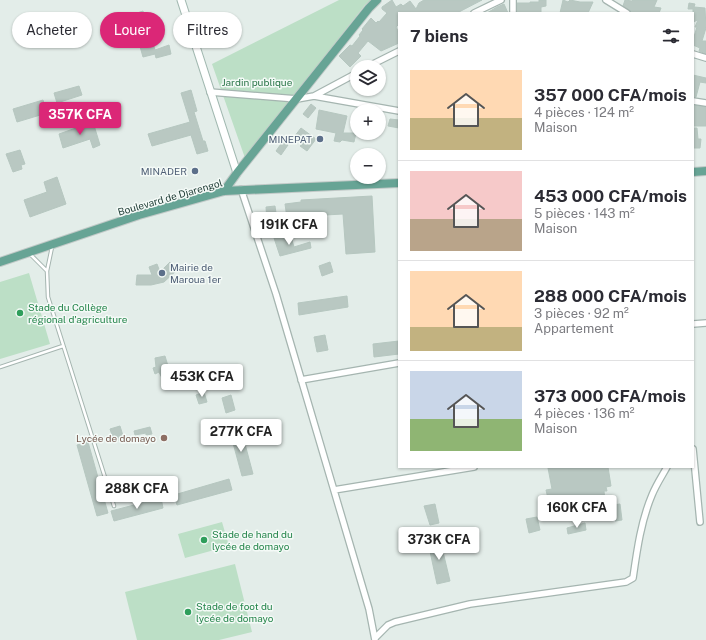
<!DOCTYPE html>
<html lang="fr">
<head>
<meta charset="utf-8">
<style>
  body { margin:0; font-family:"Public Sans",sans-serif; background:#f2f2f3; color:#2b2b33; height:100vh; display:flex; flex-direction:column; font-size:15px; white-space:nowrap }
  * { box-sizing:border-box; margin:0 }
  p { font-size:13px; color:#7c7c81 }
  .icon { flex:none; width:22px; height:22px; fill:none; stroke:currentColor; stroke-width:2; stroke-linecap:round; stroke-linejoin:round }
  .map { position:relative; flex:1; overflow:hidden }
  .details { position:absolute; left:398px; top:12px; width:296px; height:456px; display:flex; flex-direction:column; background:#fff; border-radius:0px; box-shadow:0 1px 3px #0004 }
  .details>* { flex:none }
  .banner { position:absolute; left:12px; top:12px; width:326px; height:36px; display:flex; gap:8px }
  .fabs { position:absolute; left:350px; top:60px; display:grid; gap:8px }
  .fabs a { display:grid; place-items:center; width:36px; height:36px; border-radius:50%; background:#fff; box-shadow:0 1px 3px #0004; font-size:20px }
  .price { position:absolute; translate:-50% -34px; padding:0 9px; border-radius:4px; background:#fff; color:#222; font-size:13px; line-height:26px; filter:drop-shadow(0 1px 2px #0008) }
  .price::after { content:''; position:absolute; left:50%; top:24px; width:12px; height:9px; margin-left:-6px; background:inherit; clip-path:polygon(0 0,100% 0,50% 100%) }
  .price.current { background:#db2777; color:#fff }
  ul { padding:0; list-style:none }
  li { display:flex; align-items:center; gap:12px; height:100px; padding:0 12px }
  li+li { border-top:1px solid #e1e1e2 }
  li span { display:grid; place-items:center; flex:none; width:112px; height:80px; border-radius:0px; color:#555 }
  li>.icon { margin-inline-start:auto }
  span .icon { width:48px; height:48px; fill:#fffc; stroke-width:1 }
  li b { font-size:17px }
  h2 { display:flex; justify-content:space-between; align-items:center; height:48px; padding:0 12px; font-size:17px }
  .chip { padding:0 14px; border-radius:18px; background:#fff; box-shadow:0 1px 3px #0004; font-size:14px; line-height:36px }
  .chip.current { background:#db2777; color:#fff }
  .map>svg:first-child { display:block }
  .green { fill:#bcdfc6 }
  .building { fill:#b9c8c2; stroke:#b6c7c0 }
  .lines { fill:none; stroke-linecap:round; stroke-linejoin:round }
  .lane-casing { stroke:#a5b5b0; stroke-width:4.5 }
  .street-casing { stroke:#a5b5b0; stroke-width:8 }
  .secondary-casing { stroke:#a2b9b1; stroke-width:9 }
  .primary-casing { stroke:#c1c9c7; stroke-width:10 }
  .lane { stroke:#fff; stroke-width:2.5 }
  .street { stroke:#fff; stroke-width:5.5 }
  .secondary { stroke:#fff; stroke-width:7 }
  .primary { stroke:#67a495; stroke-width:8 }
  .service-dot { fill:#5c6f8a; stroke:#f4faf7; stroke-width:1.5 }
  .leisure-dot { fill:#2e9e5b; stroke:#f4faf7; stroke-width:1.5 }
  .education-dot { fill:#8d6e63; stroke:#f4faf7; stroke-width:1.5 }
  .labels { text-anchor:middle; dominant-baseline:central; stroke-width:3; stroke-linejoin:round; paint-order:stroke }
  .park-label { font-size:10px; fill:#2c774a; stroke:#f4faf7 }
  .service-label { font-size:10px; fill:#4e5e75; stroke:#f4faf7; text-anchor:end }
  .street-label { font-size:10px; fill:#223f38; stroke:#f4faf7 }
  .leisure-label { font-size:10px; fill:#27864d; stroke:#f4faf7; text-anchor:start }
  .education-label { font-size:10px; fill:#785e54; stroke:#f4faf7; text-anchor:end }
</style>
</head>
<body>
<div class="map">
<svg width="706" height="640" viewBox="0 0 706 640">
  <rect width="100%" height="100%" fill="#e3ede9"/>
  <path class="green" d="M339 0H371L365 5 245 158 212 64Z
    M29 273 50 344 0 359V282Z
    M222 522 229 546 185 558 178 534Z
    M235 564 252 632 219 640H137L125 592Z"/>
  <path class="building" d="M392 0 396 7 401 4 403 6 410 1 416 9 419 3 424 0H482L457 13H399V24L396 27 399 33V43L381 51 368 41 358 53 361 56 350 67 339 56 350 45 352 46 360 36 359 35 363 30 362 29 371 18 376 23 378 21 379 22 387 13 382 9V7Z
    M539 0H546V6L541 7V13H517V3H530V2H539Z
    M563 0 568 2 570 0 580 2H593L588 13H560Z
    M625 0 632 1 633 0H657L654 7 661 8 659 13H633L623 6Z
    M689 3 695 4 694 7 705 8 706 28 702 41H706V54L699 51 700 48 693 45V40L697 27H695L698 20 693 22V9H688Z
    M504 4 508 13H487L497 7Z
    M143 11 155 50 169 45 171 54 156 58 155 54 143 57 131 15Z
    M693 75 706 78V83L700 82 696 97H693Z
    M79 86 82 95 57 103 54 93Z
    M191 90 197 111 194 112 203 141H205L208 151 197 154 191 135 152 146 148 134 190 122 181 93Z
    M43 100 47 113 17 122 13 109Z
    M311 104 316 108 308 118 303 114Z
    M693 105 706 107V126H693Z
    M319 110 347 116 343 133H356L354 142 342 140 340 142 334 141 336 133 316 129Z
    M390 119 399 120V128L388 126Z
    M93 122 100 145 93 148 90 139 63 148 59 134Z
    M301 128 316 139 307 151 300 146 303 144 294 137Z
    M693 128H697L698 139H701L700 148H693Z
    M283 141 288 145 281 155 276 151Z
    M20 150 25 164 21 165 22 169 13 172 6 154Z
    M57 177 66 204 30 217 24 200 47 192 44 182Z
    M372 196 375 252 346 254 343 214 325 215V218H323L324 227 312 229 311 216 296 217 297 224 288 225 285 204 301 202V200Z
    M275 206 277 220 267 221 266 207Z
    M286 234 288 242 292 240 294 247 310 242 311 248 280 256 274 238Z
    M170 262 177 270 164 282 151 285H136L137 275H152L149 267 157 264 160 272Z
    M330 262 333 272 322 276 319 266Z
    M347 296 348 307 299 315 298 303Z
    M325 335 328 350 317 352 314 337Z
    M399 341V354L374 357 373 344Z
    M165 356 171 376 162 378 159 372 155 374 153 368 156 367 155 358Z
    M204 392 207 402 199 404 196 395Z
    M231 395 235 410 226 413 222 398Z
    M120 426 124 439 114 441 110 429Z
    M150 427 152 434 146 435V433L135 435 134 431Z
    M241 429 253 474 242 476 230 432Z
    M88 442 108 513 97 516 77 445Z
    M552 467H608L611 486 606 487 607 491H604L605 501 588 504V508L559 513 556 510 554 502 549 503 546 490 552 489 548 468Z
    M229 479 232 490 177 505 174 495Z
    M161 498 163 508 114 521 111 511Z
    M435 504 439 523 430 525 424 506Z
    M620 504 622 520 615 521 613 505Z
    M537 517 540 530 529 533 526 519Z
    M585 523 586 530 568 534 567 528Z
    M439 535 450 581 437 584 428 542 435 541 434 536Z"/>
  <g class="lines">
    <g class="lane-casing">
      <path id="lane" d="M52 247 47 271 48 297 114 506
        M30 254 47 271
        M0 367 63 346"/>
    </g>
    <g class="street-casing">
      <path id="street" d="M513 0V13
        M606 0 627 13
        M474 13 501 0
        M693 54 706 58
        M367 67 399 51
        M210 92 297 99 314 96 399 111
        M314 96 357 73
        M693 101 706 103
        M241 189 276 294 369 609 375 640
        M693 324 706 323
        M301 380 399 363
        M693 449 700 522
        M334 490 474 467
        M375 638 388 625 395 622 470 604 626 582 633 578C637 550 641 521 652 495 656 485 662 476 667 467"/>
    </g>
    <g class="secondary-casing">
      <path id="secondary" d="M181 0 237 173"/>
    </g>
    <g class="primary-casing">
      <path id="primary" d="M693 172 706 171
        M224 191 237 173 369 8 377 0
        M0 262 139 215 224 191 399 183"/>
    </g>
    <use href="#lane" class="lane"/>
    <use href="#street" class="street"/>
    <use href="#secondary" class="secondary"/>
    <use href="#primary" class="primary"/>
  </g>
  <g class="service-dot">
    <circle cx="320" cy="139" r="4"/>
    <circle cx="195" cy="171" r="4"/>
    <circle cx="162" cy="273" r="4"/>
  </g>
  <g class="leisure-dot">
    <circle cx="20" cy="313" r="4"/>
    <circle cx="204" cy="540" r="4"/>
    <circle cx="188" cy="612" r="4"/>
  </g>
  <circle class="education-dot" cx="164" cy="438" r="4"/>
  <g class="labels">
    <g class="park-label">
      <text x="257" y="82">Jardin publique</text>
    </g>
    <g class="service-label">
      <text x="312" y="139">MINEPAT</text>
      <text x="187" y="171">MINADER</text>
      <text x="170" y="267" text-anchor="start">Mairie de<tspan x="170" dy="12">Maroua 1er</tspan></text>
    </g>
    <g class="street-label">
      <text transform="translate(170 197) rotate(-16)">Boulevard de Djarengol</text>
    </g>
    <g class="leisure-label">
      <text x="28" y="307">Stade du Collège<tspan x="28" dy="12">régional d'agriculture</tspan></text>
      <text x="212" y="534">Stade de hand du<tspan x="212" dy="12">lycée de domayo</tspan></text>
      <text x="196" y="606">Stade de foot du<tspan x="196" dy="12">lycée de domayo</tspan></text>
    </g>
    <g class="education-label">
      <text x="156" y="438">Lycée de domayo</text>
    </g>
  </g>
</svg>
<div class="fabs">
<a><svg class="icon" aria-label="layers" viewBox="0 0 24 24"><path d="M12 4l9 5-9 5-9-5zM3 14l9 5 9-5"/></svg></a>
<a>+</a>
<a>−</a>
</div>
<b class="price current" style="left:80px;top:136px">357K CFA</b>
<b class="price" style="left:289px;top:246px">191K CFA</b>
<b class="price" style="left:202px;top:398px">453K CFA</b>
<b class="price" style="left:241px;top:453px">277K CFA</b>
<b class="price" style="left:137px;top:510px">288K CFA</b>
<b class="price" style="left:577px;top:529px">160K CFA</b>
<b class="price" style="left:439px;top:561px">373K CFA</b>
<div class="banner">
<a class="chip">Acheter</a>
<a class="chip current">Louer</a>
<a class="chip">Filtres</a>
</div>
<section class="details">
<h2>7 biens<svg class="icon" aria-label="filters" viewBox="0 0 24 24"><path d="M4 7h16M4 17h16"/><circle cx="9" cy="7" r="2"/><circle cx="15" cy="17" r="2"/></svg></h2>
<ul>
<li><span style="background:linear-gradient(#ffd9b3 60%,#c2b280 0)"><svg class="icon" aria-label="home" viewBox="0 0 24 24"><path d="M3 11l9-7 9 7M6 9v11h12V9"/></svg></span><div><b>357 000 CFA/mois</b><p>4 pièces · 124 m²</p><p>Maison</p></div></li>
<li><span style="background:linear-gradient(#f6c9c9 60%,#b9a48a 0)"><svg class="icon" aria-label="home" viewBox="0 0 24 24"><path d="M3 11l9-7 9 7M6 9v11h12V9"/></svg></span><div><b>453 000 CFA/mois</b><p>5 pièces · 143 m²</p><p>Maison</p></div></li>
<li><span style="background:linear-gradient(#ffd9b3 70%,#c2b280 0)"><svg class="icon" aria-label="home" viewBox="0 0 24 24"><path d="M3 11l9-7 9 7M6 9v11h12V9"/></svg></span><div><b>288 000 CFA/mois</b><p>3 pièces · 92 m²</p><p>Appartement</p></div></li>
<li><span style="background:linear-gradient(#c9d6e8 60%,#8fb573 0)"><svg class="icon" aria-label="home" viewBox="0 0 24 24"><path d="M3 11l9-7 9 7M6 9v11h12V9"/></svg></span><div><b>373 000 CFA/mois</b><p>4 pièces · 136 m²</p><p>Maison</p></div></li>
</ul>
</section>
</div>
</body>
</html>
